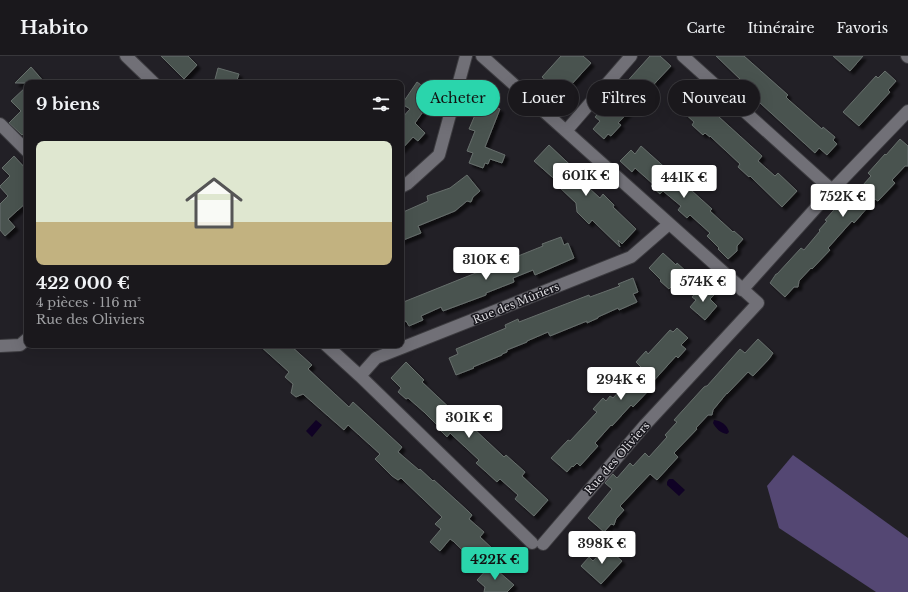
<!DOCTYPE html>
<html lang="fr">
<head>
<meta charset="utf-8">
<style>
  body { margin:0; font-family:"Libre Baskerville",serif; background:#232125; color:#f1f3f6; height:100vh; display:flex; flex-direction:column; font-size:15px; white-space:nowrap }
  * { box-sizing:border-box; margin:0 }
  p { font-size:13px; color:#9fa0a3 }
  .icon { flex:none; width:22px; height:22px; fill:none; stroke:currentColor; stroke-width:2; stroke-linecap:round; stroke-linejoin:round }
  .map { position:relative; flex:1; overflow:hidden }
  .drawer { position:absolute; left:24px; top:24px; width:380px; height:268px; display:flex; flex-direction:column; background:#1a181c; border-radius:8px; box-shadow:0 4px 16px #0002,0 0 0 1px #38373b }
  .drawer>* { flex:none }
  .banner { position:absolute; left:416px; top:24px; width:380px; height:36px; display:flex; gap:8px }
  .price { position:absolute; translate:-50% -34px; padding:0 9px; border-radius:4px; background:#fff; color:#222; font-size:13px; line-height:26px; filter:drop-shadow(0 1px 2px #0008) }
  .price::after { content:''; position:absolute; left:50%; top:24px; width:12px; height:9px; margin-left:-6px; background:inherit; clip-path:polygon(0 0,100% 0,50% 100%) }
  .price.selected { background:#2ad5ac; color:#111 }
  ul { padding:0; list-style:none }
  li { display:grid; align-content:center; gap:8px; height:212px; padding:0 12px }
  li+li { border-top:1px solid #38373b }
  li span { display:grid; place-items:center; height:124px; border-radius:8px; color:#555 }
  li>.icon { margin-inline-start:auto }
  span .icon { width:72px; height:72px; fill:#fffc; stroke-width:1 }
  li b { font-size:17px }
  h2 { display:flex; justify-content:space-between; align-items:center; height:48px; padding:0 12px; font-size:17px }
  .tag { padding:0 14px; border-radius:18px; background:#1a181c; box-shadow:0 4px 16px #0002,0 0 0 1px #38373b; font-size:14px; line-height:36px }
  .tag.selected { background:#2ad5ac; color:#111 }
  header { display:flex; align-items:center; gap:24px; box-sizing:border-box; height:56px; padding:0 20px; background:#1a181c; border-bottom:1px solid #38373b }
  header strong { font-size:19px }
  nav { display:flex; gap:22px; margin-inline-start:auto; font-size:14px }
  .map>svg:first-child { display:block }
  .forest { fill:#544773 }
  .water { fill:#100225 }
  .building { fill:#4a5350; stroke:#676f6c; filter:url(#shadow) }
  .lines { fill:none; stroke-linecap:round; stroke-linejoin:round }
  .minor-casing { stroke:#3d3c40; stroke-width:14 }
  .minor { stroke:#717077; stroke-width:12 }
  .labels { text-anchor:middle; dominant-baseline:central; stroke-width:3; stroke-linejoin:round; paint-order:stroke }
  .street-label { font-size:11px; fill:#dad9dd; stroke:#18171d }
</style>
</head>
<body>
<header>
<strong>Habito</strong>
<nav><a>Carte</a><a>Itinéraire</a><a>Favoris</a></nav>
</header>
<div class="map">
<svg width="908" height="536" viewBox="0 0 908 536">
  <defs>
    <filter id="shadow"><feDropShadow dx="3.5" dy="3.5" stdDeviation="1" flood-color="#0009"/></filter>
  </defs>
  <rect width="100%" height="100%" fill="#222026"/>
  <path class="forest" d="M793 399 908 482V536H876L779 472 767 430Z"/>
  <path class="water" d="M316 364 322 369 312 381 306 375Z
    M714 364C722 365 727 369 729 376L727 378C721 377 716 373 713 367Z
    M669 423H673L685 434 679 440 667 429V426Z"/>
  <path class="building" d="M161 0H188L197 9 184 23Z
    M561 0H583L591 7 571 29 567 26 564 30 563 29 558 35 542 21Z
    M650 0H660L671 10 642 41V47L638 46 618 67 621 69 611 80 608 78 604 83 593 73 600 65 595 61Z
    M716 0H744L788 39 786 41 790 45 822 73 823 71 835 81 833 84 837 88 827 99 819 92 815 97 738 27 741 24Z
    M833 0H863L850 15Z
    M31 11 45 27H15Z
    M218 12 239 18 236 27H214Z
    M885 15 896 25 888 34 890 36 859 70 843 56 876 20 878 22Z
    M417 26 435 39 415 67 425 77 418 85 413 81 401 94V63L410 53 402 48Z
    M684 29 693 37 691 39 707 53 708 51 762 100 758 105 775 120 778 117 797 135 782 151 750 120 749 121 738 111 740 108 710 80V81L705 77 703 79 692 69 694 66 670 44Z
    M27 30V75L22 79 9 67 21 55 11 45Z
    M481 45 500 53 485 91 505 99 502 107 490 103 488 108 485 107 483 112 469 107 473 97 467 95 475 75 469 73Z
    M900 83 908 90V110H905L892 124 895 127 878 145 875 143 854 167 852 165 828 192 830 194 812 213 811 212 799 225 798 231H794L785 241 770 227 776 218H777L801 192 804 194 820 175 819 174 827 165 825 164 833 155 843 144 846 148 871 120 868 117 885 98 886 99Z
    M549 89 582 120 579 123 600 142 603 138 614 149 613 151 636 173 622 188 618 184 620 191 592 164 589 168 577 156 576 147 558 130 560 128 534 105Z
    M641 90 671 117V116L712 153 710 155 733 176 734 175 743 183 737 190V195L728 203 718 193 719 192 707 180 710 177 690 159 687 162 678 154 681 150 663 135 660 138 651 130 653 128 635 112 632 116 620 105 631 94 635 98Z
    M14 100 27 114V146L8 163 15 171 5 180 0 174V148L8 140 0 131V130L10 120 2 112Z
    M467 119 480 135 473 141 471 146 467 145 455 155 418 170 421 177 401 185V157L428 145 427 140 450 132Z
    M561 181 564 189 568 187 574 202 535 219 533 214 513 222 514 226 486 237V239L443 255 441 251 421 260 423 264 409 270 406 265 401 267V247L543 190 542 188Z
    M663 197 676 209 677 207 697 225 676 226 669 233 660 225 661 224 649 212Z
    M633 222 638 236 633 238 637 246 619 254 618 252 598 261V262L587 267V265L550 280 548 276 527 285V286L507 294V296L502 298V299L473 311 474 312 456 319 449 302 458 298 456 293 506 272 505 269 518 263 519 266 589 239 590 241 620 230 618 228Z
    M703 229 714 239 710 243 717 250 705 264 690 251 696 244 692 241Z
    M677 272 688 282 681 289 686 293 678 302 676 300 649 330 651 332 633 351 631 349 612 370 611 369 595 387 598 390 580 410 577 407 573 411 572 410 567 416 551 402 568 384 570 385 597 356 593 353 603 342 606 345 610 340 613 342 641 311 636 306 646 295 648 298 670 274 673 276Z
    M758 283 773 297 769 303 753 320 748 316 727 338V337L713 354 712 359H708L696 372 697 373 674 397 678 401 657 424 650 418 620 450 624 454 616 463 614 469 611 468 604 476 588 462 612 433 605 427 613 418 617 422 630 407 633 410 645 397 649 401 667 381 665 379 677 366 674 364 704 331 706 330H707L740 293 745 297Z
    M259 289H290L312 309 308 313 349 351 353 346 402 391 398 396 419 414 420 413 433 425 434 424 468 455 472 459 469 463 484 476 480 481 494 494 480 511 453 485 450 483 440 495 430 486 441 473 435 468 442 461 401 422 398 424 392 420 375 403 380 398 348 369 344 374 303 338 296 341 291 337 293 328 285 321 289 316Z
    M406 306 424 324 422 326 454 356 455 355 504 401 506 399 525 416 522 420 548 444 534 460 515 443 518 439 500 423 497 426 485 415 476 407 479 404 450 377 447 381 439 373 440 372 424 356 408 342 406 343 398 336 401 332 391 322Z
    M606 491 622 505 601 528 581 510 589 501 593 505Z
    M491 509 514 529 507 536H484L485 531 477 524Z"/>
  <g class="lines">
    <g class="minor-casing">
      <path id="minor" d="M126 0 154 27
        M482 0 758 247 645 369 543 488
        M683 0 832 134
        M907 0 908 1
        M0 68 27 95
        M566 75 631 0
        M401 131 407 128 439 99 466 0
        M742 234 832 134 908 55
        M326 289 360 320 532 487
        M0 290 20 289 27 283
        M360 320 376 302 631 201 669 168"/>
    </g>
    <use href="#minor" class="minor"/>
  </g>
  <g class="labels">
    <g class="street-label">
      <text transform="translate(516 247) rotate(-22)">Rue des Mûriers</text>
      <text transform="translate(617 402) rotate(-49)">Rue des Oliviers</text>
    </g>
  </g>
</svg>
<b class="price" style="left:586px;top:141px">601K €</b>
<b class="price" style="left:684px;top:143px">441K €</b>
<b class="price" style="left:843px;top:162px">752K €</b>
<b class="price" style="left:486px;top:225px">310K €</b>
<b class="price" style="left:703px;top:247px">574K €</b>
<b class="price" style="left:621px;top:345px">294K €</b>
<b class="price" style="left:469px;top:383px">301K €</b>
<b class="price" style="left:602px;top:509px">398K €</b>
<b class="price selected" style="left:495px;top:525px">422K €</b>
<div class="banner">
<a class="tag selected">Acheter</a>
<a class="tag">Louer</a>
<a class="tag">Filtres</a>
<a class="tag">Nouveau</a>
</div>
<section class="drawer">
<h2>9 biens<svg class="icon" aria-label="filters" viewBox="0 0 24 24"><path d="M4 7h16M4 17h16"/><circle cx="9" cy="7" r="2"/><circle cx="15" cy="17" r="2"/></svg></h2>
<ul>
<li><span style="background:linear-gradient(#dfe7d0 65%,#c2b280 0)"><svg class="icon" aria-label="home" viewBox="0 0 24 24"><path d="M3 11l9-7 9 7M6 9v11h12V9"/></svg></span><div><b>422 000 €</b><p>4 pièces · 116 m²</p><p>Rue des Oliviers</p></div></li>
</ul>
</section>
</div>
</body>
</html>
